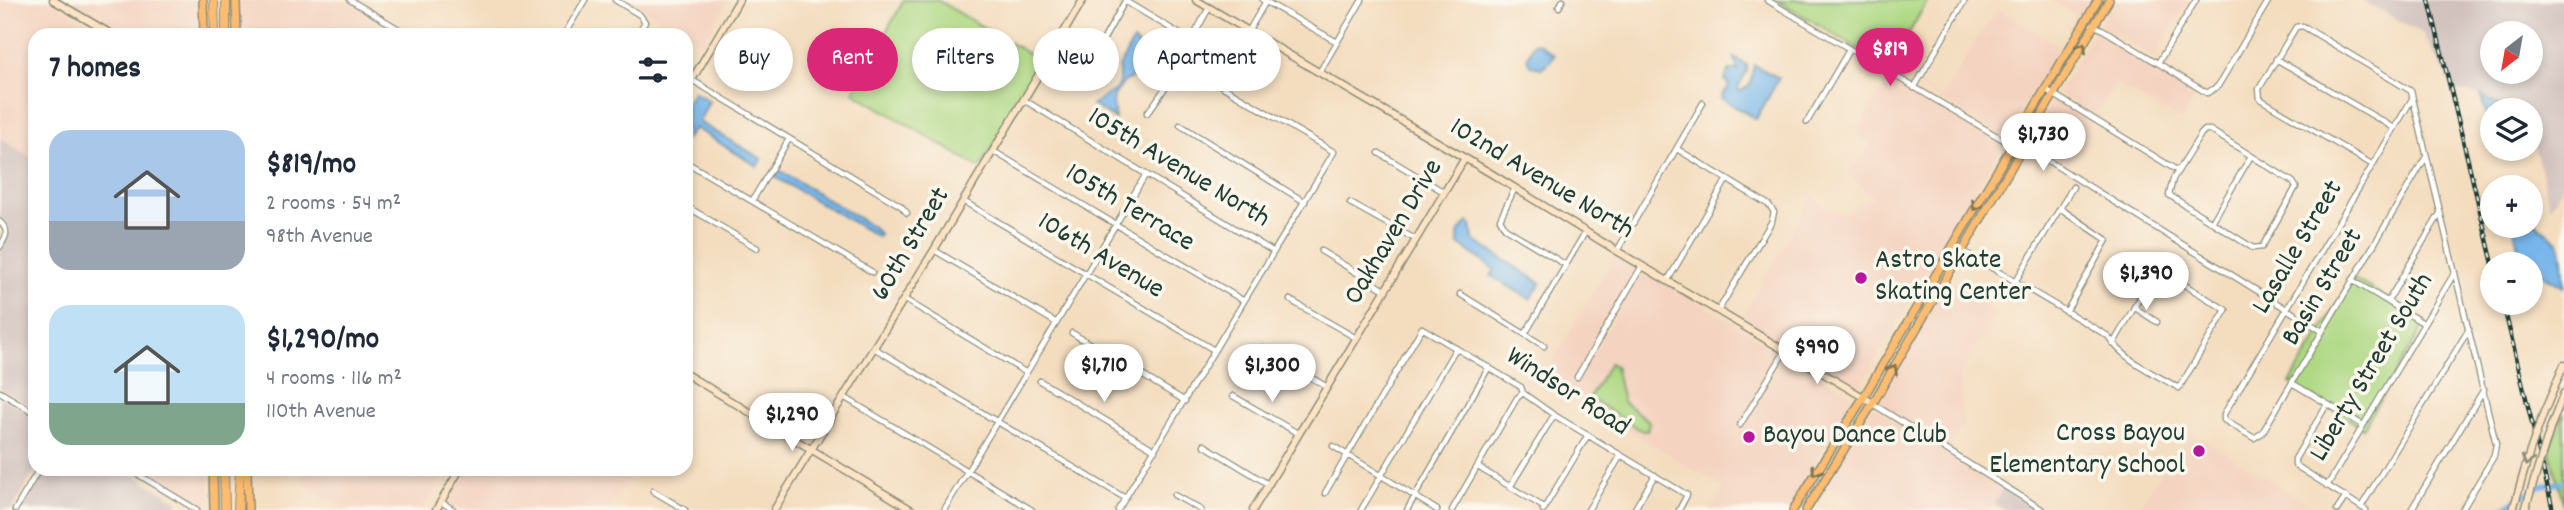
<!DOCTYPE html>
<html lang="en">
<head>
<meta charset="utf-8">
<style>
  body { margin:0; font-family:Dekko,sans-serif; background:#f2f2f3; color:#1f2937; height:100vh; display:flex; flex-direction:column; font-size:26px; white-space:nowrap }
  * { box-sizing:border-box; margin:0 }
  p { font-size:23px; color:#747a83 }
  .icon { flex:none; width:38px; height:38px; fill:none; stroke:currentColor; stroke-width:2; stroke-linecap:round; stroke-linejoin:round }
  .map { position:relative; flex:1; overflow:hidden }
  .details { position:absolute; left:28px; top:28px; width:665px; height:448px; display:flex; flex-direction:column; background:#fff; border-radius:21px; box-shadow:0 4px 10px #0003 }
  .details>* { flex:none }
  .top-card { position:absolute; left:714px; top:28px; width:665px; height:63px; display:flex; gap:14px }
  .needle { width:46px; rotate:211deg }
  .tools { position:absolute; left:2480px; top:21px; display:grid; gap:14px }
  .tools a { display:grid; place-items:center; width:63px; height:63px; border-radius:50%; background:#fff; box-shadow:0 4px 10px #0003; font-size:35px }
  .price { position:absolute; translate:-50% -60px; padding:0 16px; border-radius:24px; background:#fff; color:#222; font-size:23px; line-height:46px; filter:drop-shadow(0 2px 4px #0008) }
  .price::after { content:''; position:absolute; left:50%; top:42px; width:21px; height:16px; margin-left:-10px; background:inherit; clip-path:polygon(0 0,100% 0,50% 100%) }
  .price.on { background:#db2777; color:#fff }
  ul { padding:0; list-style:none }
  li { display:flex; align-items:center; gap:21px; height:175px; padding:0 21px }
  li span { display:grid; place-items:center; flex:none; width:196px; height:140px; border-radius:21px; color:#555 }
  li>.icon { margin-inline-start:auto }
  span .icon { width:84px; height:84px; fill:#fffc; stroke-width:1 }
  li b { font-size:30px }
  h2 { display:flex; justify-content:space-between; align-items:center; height:84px; padding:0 21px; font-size:30px }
  .chip { padding:0 24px; border-radius:32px; background:#fff; box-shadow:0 4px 10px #0003; font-size:24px; line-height:63px }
  .chip.on { background:#db2777; color:#fff }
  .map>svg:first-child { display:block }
  .built { fill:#f4d3c0; fill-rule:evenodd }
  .industrial { fill:#d0c0bc; fill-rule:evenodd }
  .green { fill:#aed883; stroke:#668a5c; stroke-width:2 }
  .water { fill:#77b5ea; stroke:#4b798f; stroke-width:2 }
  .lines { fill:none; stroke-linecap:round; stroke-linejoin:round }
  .canal { stroke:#77b5ea; stroke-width:5 }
  .street-casing { stroke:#8a8d7a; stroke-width:7 }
  .secondary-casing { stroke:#8a8d7a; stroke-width:9 }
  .primary-casing { stroke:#8a8d7a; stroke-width:10 }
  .highway-casing { stroke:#8a8d7a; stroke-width:10 }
  .street { stroke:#fff; stroke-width:4.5 }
  .secondary { stroke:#fee4c5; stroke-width:6 }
  .primary { stroke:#fdbc6f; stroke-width:7 }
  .highway { stroke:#fdbc6f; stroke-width:8 }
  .rail-casing { stroke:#1f3d34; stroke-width:4.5 }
  .rail { stroke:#fbf7ec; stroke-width:2; stroke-dasharray:5; stroke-linecap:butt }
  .secondary-bridge-casing { stroke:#8a8d7a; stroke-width:9; stroke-linecap:butt }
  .secondary-bridge { stroke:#fee4c5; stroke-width:6 }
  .oneway { stroke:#83764f }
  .oneway2 { stroke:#8e907c }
  .poi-dot { fill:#b5179e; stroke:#fbf7ec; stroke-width:2.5 }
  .labels { text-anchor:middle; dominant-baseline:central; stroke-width:7; stroke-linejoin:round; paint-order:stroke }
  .street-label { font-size:28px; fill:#1f3d34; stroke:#fbf7ec }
  .poi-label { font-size:28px; fill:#1f3d34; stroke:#fbf7ec; text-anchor:start }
</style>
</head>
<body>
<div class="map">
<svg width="2564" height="510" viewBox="0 0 2564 510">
  <rect width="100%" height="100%" fill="#fbf7ec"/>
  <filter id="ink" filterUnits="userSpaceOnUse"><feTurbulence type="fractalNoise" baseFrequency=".0143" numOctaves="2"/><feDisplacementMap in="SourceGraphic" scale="14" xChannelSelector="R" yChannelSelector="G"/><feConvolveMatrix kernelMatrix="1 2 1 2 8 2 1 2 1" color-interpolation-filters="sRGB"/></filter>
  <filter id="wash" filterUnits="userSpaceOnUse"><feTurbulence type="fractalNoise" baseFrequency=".00686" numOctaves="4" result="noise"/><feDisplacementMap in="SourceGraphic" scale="28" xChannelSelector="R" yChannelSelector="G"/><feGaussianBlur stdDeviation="1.57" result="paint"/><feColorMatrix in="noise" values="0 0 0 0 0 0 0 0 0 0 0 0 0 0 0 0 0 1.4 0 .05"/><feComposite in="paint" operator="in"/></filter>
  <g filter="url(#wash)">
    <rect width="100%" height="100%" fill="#f4ddbf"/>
    <path class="built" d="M0 0H48L107 35H35V160L0 138Z
      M62 0H197L198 35H118Z
      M239 0H344L380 21 370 35H239Z
      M629 0H729L702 44Z
      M2050 0H2088L2078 17Z
      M2114 0H2189L2154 57 2099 25Z
      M1997 8 2060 46 2006 138 1918 87 1919 84 1941 98Z
      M2096 30 2199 93 2181 121 2115 84 2095 117 2058 94Z
      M1889 76 2003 143 1857 391 1740 320 1812 196 1824 206 1844 213 1873 198 1848 174 1872 144 1859 136V130Z
      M2055 98 2092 122 2066 168 2027 145Z
      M1616 254 1639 266 1574 378 1578 380 1643 269 1781 352 1737 427 1741 428 1786 355 1854 396 1787 510H1711L1724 487 1542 379ZM1615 366 1623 402 1647 431H1642L1590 398Z
      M1946 284 1997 312 1959 376 1963 423 1949 448 1876 402Z
      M1873 407 2003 488 1989 510H1866L1824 485Z
      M2190 431 2313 507 2311 510H2136Z
      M135 469H208L209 505 205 508 198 507Z
      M299 469H447L422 510H347L311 489Z
      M463 469H616L629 477 609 510H460L445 501Z"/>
    <path class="industrial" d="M2361 0H2564V140H2561L2564 153V184L2550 208 2531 131 2530 110H2506L2481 96 2455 90 2422 33ZM2492 33H2530V72H2492Z
      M0 138 35 160V409L0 389V252L9 233 7 225 0 219Z
      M0 395 35 416 36 469 12 510H0Z
      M42 469H124L179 502 173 510H18Z
      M2003 488 2038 510H2004L1994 504Z"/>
    <path class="green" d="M904 0H937L1043 62 980 168 853 92Z
      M1777 0H1928L1889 67Z
      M2353 278 2426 322 2363 428 2290 383Z
      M1610 363 1615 366 1623 402 1648 420 1649 424 1647 431H1642L1589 398Z
      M2564 413V506L2549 447Z"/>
    <path class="water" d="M1133 41 1141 48 1150 49 1151 52 1132 78 1124 82 1114 96 1113 104 1115 119 1092 105 1116 89 1119 82V67Z
      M1534 43 1540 44 1554 55 1549 62 1541 68 1531 66 1527 59Z
      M1734 58 1747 65V72L1738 88 1739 92 1750 85 1754 65 1779 78 1756 119 1721 98 1725 90H1728V83L1725 80 1729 70H1738Z
      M694 91 709 101 699 122 762 159 757 166 695 128 686 139V104Z
      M2481 96 2506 110H2492V124L2489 125Z
      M779 170 873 227 880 235 878 237 775 177Z
      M2535 220C2540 232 2552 233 2559 243 2564 254 2564 274 2564 287L2531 268 2530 264 2521 262 2514 226H2530L2531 221Z
      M1468 222 1471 224 1473 240 1541 283 1530 299 1491 276 1495 270 1459 244 1458 234Z"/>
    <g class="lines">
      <path class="canal" d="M2500 510 2539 486 2564 482"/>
    </g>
  </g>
  <g filter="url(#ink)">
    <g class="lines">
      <g class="street-casing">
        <path id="street" d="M350 0 409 35
          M615 0 640 15 645 22 637 35
          M1263 0 1337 42
          M1767 0 2012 145 2023 147 2037 154 2322 331
          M1559 7 1563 0
          M2092 25 2102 29 2207 93 2218 86 2269 0
          M1248 32 1266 1
          M564 35 585 0
          M2276 59 2394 128
          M2158 63 2196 0
          M1085 73 1125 1 1190 40
          M1319 73 1362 0
          M692 80 901 206 907 213
          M1914 88 1965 0
          M2045 89 2178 171
          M2412 99 2224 414V420L2254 438 2262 433 2426 157
          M1024 100 1274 252
          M1147 113C1174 80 1188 44 1209 8
          M1807 122 1849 50
          M1180 125 1305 202
          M2205 130H2210L2293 182 2296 187 2262 247 2253 248 2169 195 2173 179 2201 134Z
          M1677 149 1769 205 1774 212 1772 221 1718 311
          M993 151 1244 301
          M1379 153 1444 192
          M686 162 872 272
          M2373 165 2260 99 2259 89 2296 27 2303 26 2411 91 2496 444 2494 456 2462 510
          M1515 188 1500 219 1505 228 1566 265
          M752 201 789 139
          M963 201 1214 350
          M1350 203 1415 239
          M686 206 757 248
          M2061 209 2107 240 2066 312
          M0 222C10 231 6 237 0 247
          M2212 222 2251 156
          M1953 245 2108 336C2124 361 2155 374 2179 388L2226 310 2157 268 2113 344
          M934 250 1055 322
          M1321 251 1385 290
          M1617 251 1703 103
          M1668 280 1727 179
          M2352 280 2423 323
          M2015 282 2073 187
          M1460 294 1544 346
          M904 299 1025 372
          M1290 300 1356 338
          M2388 301 2439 215
          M2134 307 2157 322
          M1072 333 1185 401
          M1525 334 1586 231
          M874 348 1125 498
          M1262 348 1327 387
          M1577 377 1642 266
          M1040 381 1155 450
          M2292 383 2363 425
          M0 392 35 413
          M1233 396 1299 434
          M844 397 1032 510
          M1873 404 2043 510
          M2327 404 2295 459V465L2366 510
          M1740 425 1785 351
          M1204 445 1268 484
          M1333 446 1437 510
          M1478 467 1545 508
          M129 469 197 510
          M2327 486 2455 272
          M1510 487 1554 415
          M653 491 685 510
          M1325 493 1422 328 1521 387 1523 393 1554 415 1687 495 1679 510
          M1174 495 1201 510
          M441 502 454 510
          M2361 507 2469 329
          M15 510 39 469
          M944 510 1146 174
          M1118 510 1334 152 1201 74
          M1361 510 1456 348
          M1407 510 1489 367
          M1452 510 1517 398 1523 393
          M1543 510 1588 435
          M1588 510 1621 455
          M1634 510 1655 475
          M2337 510 2345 498
          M2411 510 2484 389"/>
      </g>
      <g class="secondary-casing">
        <path id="secondary" d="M53 0 113 35
          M1196 0 1492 174 1617 251 1873 403
          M686 90 739 0
          M686 374 912 510
          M2544 412 2564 365
          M2551 426 2564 393
          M436 510 460 469
          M774 510 934 250 1083 0
          M1253 510 1465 158"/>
      </g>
      <g class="primary-casing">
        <path id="primary" d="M203 0 204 35
          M236 0 237 35
          M213 469 214 510
          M247 469 248 510
          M1793 510 1863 398 2098 0
          M1806 510 1873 403 2109 0"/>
      </g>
      <g class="highway-casing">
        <path id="highway" d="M214 0 215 35
          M226 0V35
          M224 469 225 510
          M238 510 240 469"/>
      </g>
      <use href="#street" class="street"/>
      <use href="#secondary" class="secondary"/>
      <use href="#primary" class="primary"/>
      <use href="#highway" class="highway"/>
      <g class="rail-casing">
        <path id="rail" d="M2429 0 2493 264
          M2503 303 2553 510"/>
      </g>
      <use href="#rail" class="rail"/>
      <g class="secondary-bridge-casing">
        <path id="secondary-bridge" d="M2513 510 2530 451 2544 412
          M2525 510 2551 426"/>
      </g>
      <use href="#secondary-bridge" class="secondary-bridge"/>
    </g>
    <defs><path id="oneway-chevron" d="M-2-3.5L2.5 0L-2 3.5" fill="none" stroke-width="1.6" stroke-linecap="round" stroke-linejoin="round" transform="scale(1.75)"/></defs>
    <g class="oneway">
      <use href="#oneway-chevron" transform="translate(2082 47) rotate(-60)"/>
      <use href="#oneway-chevron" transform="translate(1976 206) rotate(120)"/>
      <use href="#oneway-chevron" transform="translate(1893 369) rotate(-60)"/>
      <use href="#oneway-chevron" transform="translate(1816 471) rotate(121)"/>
    </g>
    <use class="oneway2" href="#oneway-chevron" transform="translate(2527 461) rotate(107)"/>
  </g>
  <g class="poi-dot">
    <circle cx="1861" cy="278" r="7"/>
    <circle cx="1749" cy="437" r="7"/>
    <circle cx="2199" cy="451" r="7"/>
  </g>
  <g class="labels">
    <g class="street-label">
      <text transform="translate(1178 169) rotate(31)">105th Avenue North</text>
      <text transform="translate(1541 180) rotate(31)">102nd Avenue North</text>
      <text transform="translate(1129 209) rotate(31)">105th Terrace</text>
      <text transform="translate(1395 233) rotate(-59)">Oakhaven Drive</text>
      <text transform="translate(912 245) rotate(-59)">60th Street</text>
      <text transform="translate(2299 248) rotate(-59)">Lasalle Street</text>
      <text transform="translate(1100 257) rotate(31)">106th Avenue</text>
      <text transform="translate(2324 288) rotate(-59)">Basin Street</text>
      <text transform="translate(2373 368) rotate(-59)">Liberty Street South</text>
      <text transform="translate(1567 393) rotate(33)">Windsor Road</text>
    </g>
    <g class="poi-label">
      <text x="1875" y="262">Astro Skate<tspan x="1875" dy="32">Skating Center</tspan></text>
      <text x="2185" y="435" text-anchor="end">Cross Bayou<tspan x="2185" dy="32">Elementary School</tspan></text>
      <text x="1763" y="437">Bayou Dance Club</text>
    </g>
  </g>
</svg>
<div class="tools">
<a><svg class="needle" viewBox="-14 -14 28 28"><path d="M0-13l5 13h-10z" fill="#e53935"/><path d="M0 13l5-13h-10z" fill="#747a83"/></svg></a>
<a><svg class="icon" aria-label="layers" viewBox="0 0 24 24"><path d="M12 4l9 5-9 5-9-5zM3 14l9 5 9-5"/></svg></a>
<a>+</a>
<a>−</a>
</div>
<b class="price on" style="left:1890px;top:88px">$819</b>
<b class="price" style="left:2043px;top:173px">$1,730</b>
<b class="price" style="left:2146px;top:312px">$1,390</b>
<b class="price" style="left:1817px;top:386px">$990</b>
<b class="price" style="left:1104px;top:404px">$1,710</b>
<b class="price" style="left:1272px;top:404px">$1,300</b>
<b class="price" style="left:792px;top:453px">$1,290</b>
<div class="top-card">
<a class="chip">Buy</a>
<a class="chip on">Rent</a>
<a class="chip">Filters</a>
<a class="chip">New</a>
<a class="chip">Apartment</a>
</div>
<section class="details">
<h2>7 homes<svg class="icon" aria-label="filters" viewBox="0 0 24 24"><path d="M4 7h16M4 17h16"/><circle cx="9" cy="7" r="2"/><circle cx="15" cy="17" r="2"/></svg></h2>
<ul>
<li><span style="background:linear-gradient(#a9c7e8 65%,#9aa5b1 0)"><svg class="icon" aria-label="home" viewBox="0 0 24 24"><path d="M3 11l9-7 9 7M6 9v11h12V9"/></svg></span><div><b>$819/mo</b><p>2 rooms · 54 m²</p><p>98th Avenue</p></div></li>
<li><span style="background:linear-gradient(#bfe0f5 70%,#7fa58c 0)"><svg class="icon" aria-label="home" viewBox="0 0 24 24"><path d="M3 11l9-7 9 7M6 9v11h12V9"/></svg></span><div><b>$1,290/mo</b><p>4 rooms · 116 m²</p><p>110th Avenue</p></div></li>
</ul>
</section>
</div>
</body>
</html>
